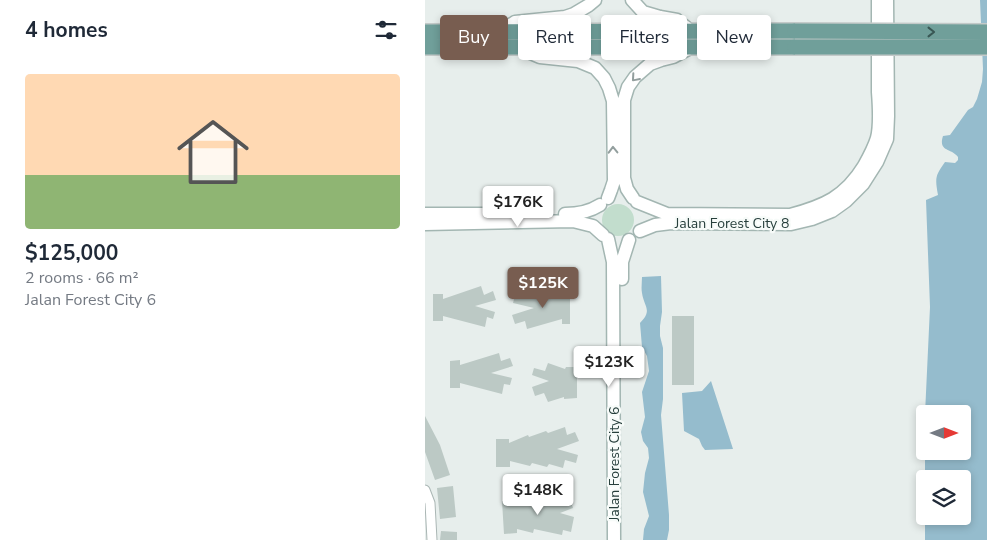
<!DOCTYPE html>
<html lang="en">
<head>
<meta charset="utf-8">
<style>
  body { margin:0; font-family:"Nunito Sans",sans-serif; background:#f6f6f7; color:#1f2937; height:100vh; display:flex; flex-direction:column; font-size:19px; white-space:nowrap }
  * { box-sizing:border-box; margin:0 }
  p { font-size:16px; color:#747a83 }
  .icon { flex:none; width:28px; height:28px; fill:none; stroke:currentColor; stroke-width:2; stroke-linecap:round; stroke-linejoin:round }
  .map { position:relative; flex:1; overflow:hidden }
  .details { display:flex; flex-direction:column; background:#fff; width:425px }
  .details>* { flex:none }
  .hud { position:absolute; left:15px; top:15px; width:471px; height:45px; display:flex; gap:10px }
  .needle { width:32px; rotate:90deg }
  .controls { position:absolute; left:491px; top:405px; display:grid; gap:10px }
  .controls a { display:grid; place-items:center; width:55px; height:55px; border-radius:5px; background:#fff; box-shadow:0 2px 8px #0003; font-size:25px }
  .price { position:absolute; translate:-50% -42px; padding:0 11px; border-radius:5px; background:#fff; color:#222; font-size:16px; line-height:32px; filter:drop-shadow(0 1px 2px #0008) }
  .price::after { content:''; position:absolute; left:50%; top:30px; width:15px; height:11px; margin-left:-8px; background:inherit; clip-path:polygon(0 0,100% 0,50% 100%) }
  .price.selected { background:#785d50; color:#fff }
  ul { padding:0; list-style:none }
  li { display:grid; align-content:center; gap:10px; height:265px; padding:0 25px }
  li+li { border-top:1px solid #e0e1e3 }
  li span { display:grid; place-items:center; height:155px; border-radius:5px; color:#555 }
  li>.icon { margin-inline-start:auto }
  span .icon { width:90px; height:90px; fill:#fffc; stroke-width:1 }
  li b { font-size:21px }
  h2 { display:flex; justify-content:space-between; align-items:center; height:60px; padding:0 25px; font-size:21px }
  .pill { padding:0 18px; border-radius:5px; background:#fff; box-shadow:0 2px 8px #0003; font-size:18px; line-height:45px }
  .pill.selected { background:#785d50; color:#fff }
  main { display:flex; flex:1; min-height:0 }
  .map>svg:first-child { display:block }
  .green { fill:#c2ddcd }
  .water { fill:#95bccd; fill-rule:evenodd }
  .building { fill:#bcc9c5 }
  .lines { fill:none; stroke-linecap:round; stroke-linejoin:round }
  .street-casing { stroke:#aab6b4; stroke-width:11 }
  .secondary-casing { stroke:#a3b6b2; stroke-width:15 }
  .primary-casing { stroke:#c3c9c8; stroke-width:18 }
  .street { stroke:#fff; stroke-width:9 }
  .secondary { stroke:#fff; stroke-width:12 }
  .primary { stroke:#709f9a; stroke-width:15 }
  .primary-bridge-casing { stroke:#c3c9c8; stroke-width:18; stroke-linecap:butt }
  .primary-bridge { stroke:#709f9a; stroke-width:15 }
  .oneway { stroke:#395754 }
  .oneway2 { stroke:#939f9e }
  .labels { text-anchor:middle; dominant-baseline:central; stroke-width:4.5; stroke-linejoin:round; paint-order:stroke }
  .street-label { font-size:14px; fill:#273f3c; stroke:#f7fbf9 }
</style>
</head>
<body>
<main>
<section class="details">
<h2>4 homes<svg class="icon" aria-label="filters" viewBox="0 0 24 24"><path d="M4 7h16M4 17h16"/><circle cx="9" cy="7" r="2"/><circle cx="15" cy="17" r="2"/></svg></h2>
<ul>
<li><span style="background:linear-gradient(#ffd9b3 65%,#8fb573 0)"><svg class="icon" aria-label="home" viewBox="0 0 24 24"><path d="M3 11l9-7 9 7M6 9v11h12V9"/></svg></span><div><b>$125,000</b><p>2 rooms · 66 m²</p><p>Jalan Forest City 6</p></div></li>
</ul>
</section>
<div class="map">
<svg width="562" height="540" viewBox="0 0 562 540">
  <rect width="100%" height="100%" fill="#e7eeec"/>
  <path class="green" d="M177 220a16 16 0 1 1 32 0a16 16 0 1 1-32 0Z"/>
  <path class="water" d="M555 0H562V540H500V423V451H538V414H500L505 307 501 200 513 195C510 178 510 176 520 162L530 163 533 160V157C526 148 513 152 518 136L525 135 543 110 548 107 552 99 557 82 558 69ZM500 479H538V516H500Z
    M236 276 237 312 235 326V336L238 348V399L236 415 244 515V530L242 540H218L219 529 224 516 218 492 220 473 224 458 223 448 218 441 216 432 220 417 217 392 224 371 222 356 217 347 215 323C228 310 219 307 217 293 216 288 217 282 217 277Z
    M286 381 308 449 280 450 277 446 274 439 259 431 257 393 277 391Z"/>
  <path class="building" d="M56 286 59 295 68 291 71 300 50 306 70 312 68 319 62 317 60 327 18 316V321H8V294H18V299Z
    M102 288 136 297V293H145V324H137V319L102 329 100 321 90 324 87 315 109 308 88 303 90 295 100 297Z
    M247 316H269V385H247Z
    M74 353 76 361 85 358 88 366 66 373 87 378 85 385 79 384 77 394 35 383V388H25V361L35 360V365Z
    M123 363 140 369 141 367H152V398L139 399V397L123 402 119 393 110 396 107 387 124 381 107 375 109 368 120 371Z
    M0 416 15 445 25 475 10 480 0 452Z
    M140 427 142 435 150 432 154 441 132 449 153 455 151 463 140 460 138 468 124 464 122 467 107 463 105 466 85 461V467H71V439H84V443L103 435 104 437 121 431 123 433Z
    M28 486 31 517 15 519 12 488Z
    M134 494 136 498 144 496 148 508 135 513 149 517 146 532 138 530 137 535 109 529 108 533 92 529V533L79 534 77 501 90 500 91 506 109 499 110 503Z
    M16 531 32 532V540H15Z"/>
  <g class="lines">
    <g class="street-casing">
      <path id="street" d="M0 490 5 503 7 540"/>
    </g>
    <g class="secondary-casing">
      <path id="secondary" d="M207 0 218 12 235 17 252 20 267 32
        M75 32 90 22 140 17 149 14 164 5 170 0
        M94 48 115 57 153 61 170 68 179 78 184 88 188 101 189 181 186 190 183 198
        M208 198 202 189 199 178V100L203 87 210 77 225 64 236 60 248 57 267 47
        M212 202 242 214 365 215C399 206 420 197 439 166 444 157 449 148 452 138 455 126 454 105 453 92 453 61 453 31 453 0
        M0 214H95
        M140 214C154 214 164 212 175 205
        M0 224 148 221 168 226 178 235
        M215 231 230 225 246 223 366 224 387 219 407 211 421 201 438 184 452 162 462 139 463 116 462 0
        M183 239 188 262 189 540
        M197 279V262L204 240"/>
    </g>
    <g class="primary-casing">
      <path id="primary" d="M0 32 370 31
        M0 47H370"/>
    </g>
    <use href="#street" class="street"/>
    <use href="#secondary" class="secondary"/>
    <use href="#primary" class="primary"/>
    <g class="primary-bridge-casing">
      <path id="primary-bridge" d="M370 31 562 32
        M370 47H562"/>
    </g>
    <use href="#primary-bridge" class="primary-bridge"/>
  </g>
  <defs><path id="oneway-chevron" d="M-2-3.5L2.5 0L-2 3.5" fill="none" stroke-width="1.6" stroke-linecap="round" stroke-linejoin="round" transform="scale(1.25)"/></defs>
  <use class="oneway" href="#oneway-chevron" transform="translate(506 32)"/>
  <g class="oneway2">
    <use href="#oneway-chevron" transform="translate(210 78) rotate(131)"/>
    <use href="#oneway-chevron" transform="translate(188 150) rotate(-91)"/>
  </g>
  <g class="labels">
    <g class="street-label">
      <text x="307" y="223">Jalan Forest City 8</text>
      <text transform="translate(189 464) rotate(-90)">Jalan Forest City 6</text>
    </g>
  </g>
</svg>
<div class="controls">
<a><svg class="needle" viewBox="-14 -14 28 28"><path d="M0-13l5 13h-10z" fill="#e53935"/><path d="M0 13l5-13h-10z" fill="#747a83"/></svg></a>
<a><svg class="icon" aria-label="layers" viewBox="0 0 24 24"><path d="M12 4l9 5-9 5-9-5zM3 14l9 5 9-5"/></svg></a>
</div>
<b class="price" style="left:93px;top:228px">$176K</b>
<b class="price selected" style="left:118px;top:309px">$125K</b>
<b class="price" style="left:184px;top:388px">$123K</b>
<b class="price" style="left:113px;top:516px">$148K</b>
<div class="hud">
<a class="pill selected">Buy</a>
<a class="pill">Rent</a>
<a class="pill">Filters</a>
<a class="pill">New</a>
</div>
</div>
</main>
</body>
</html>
